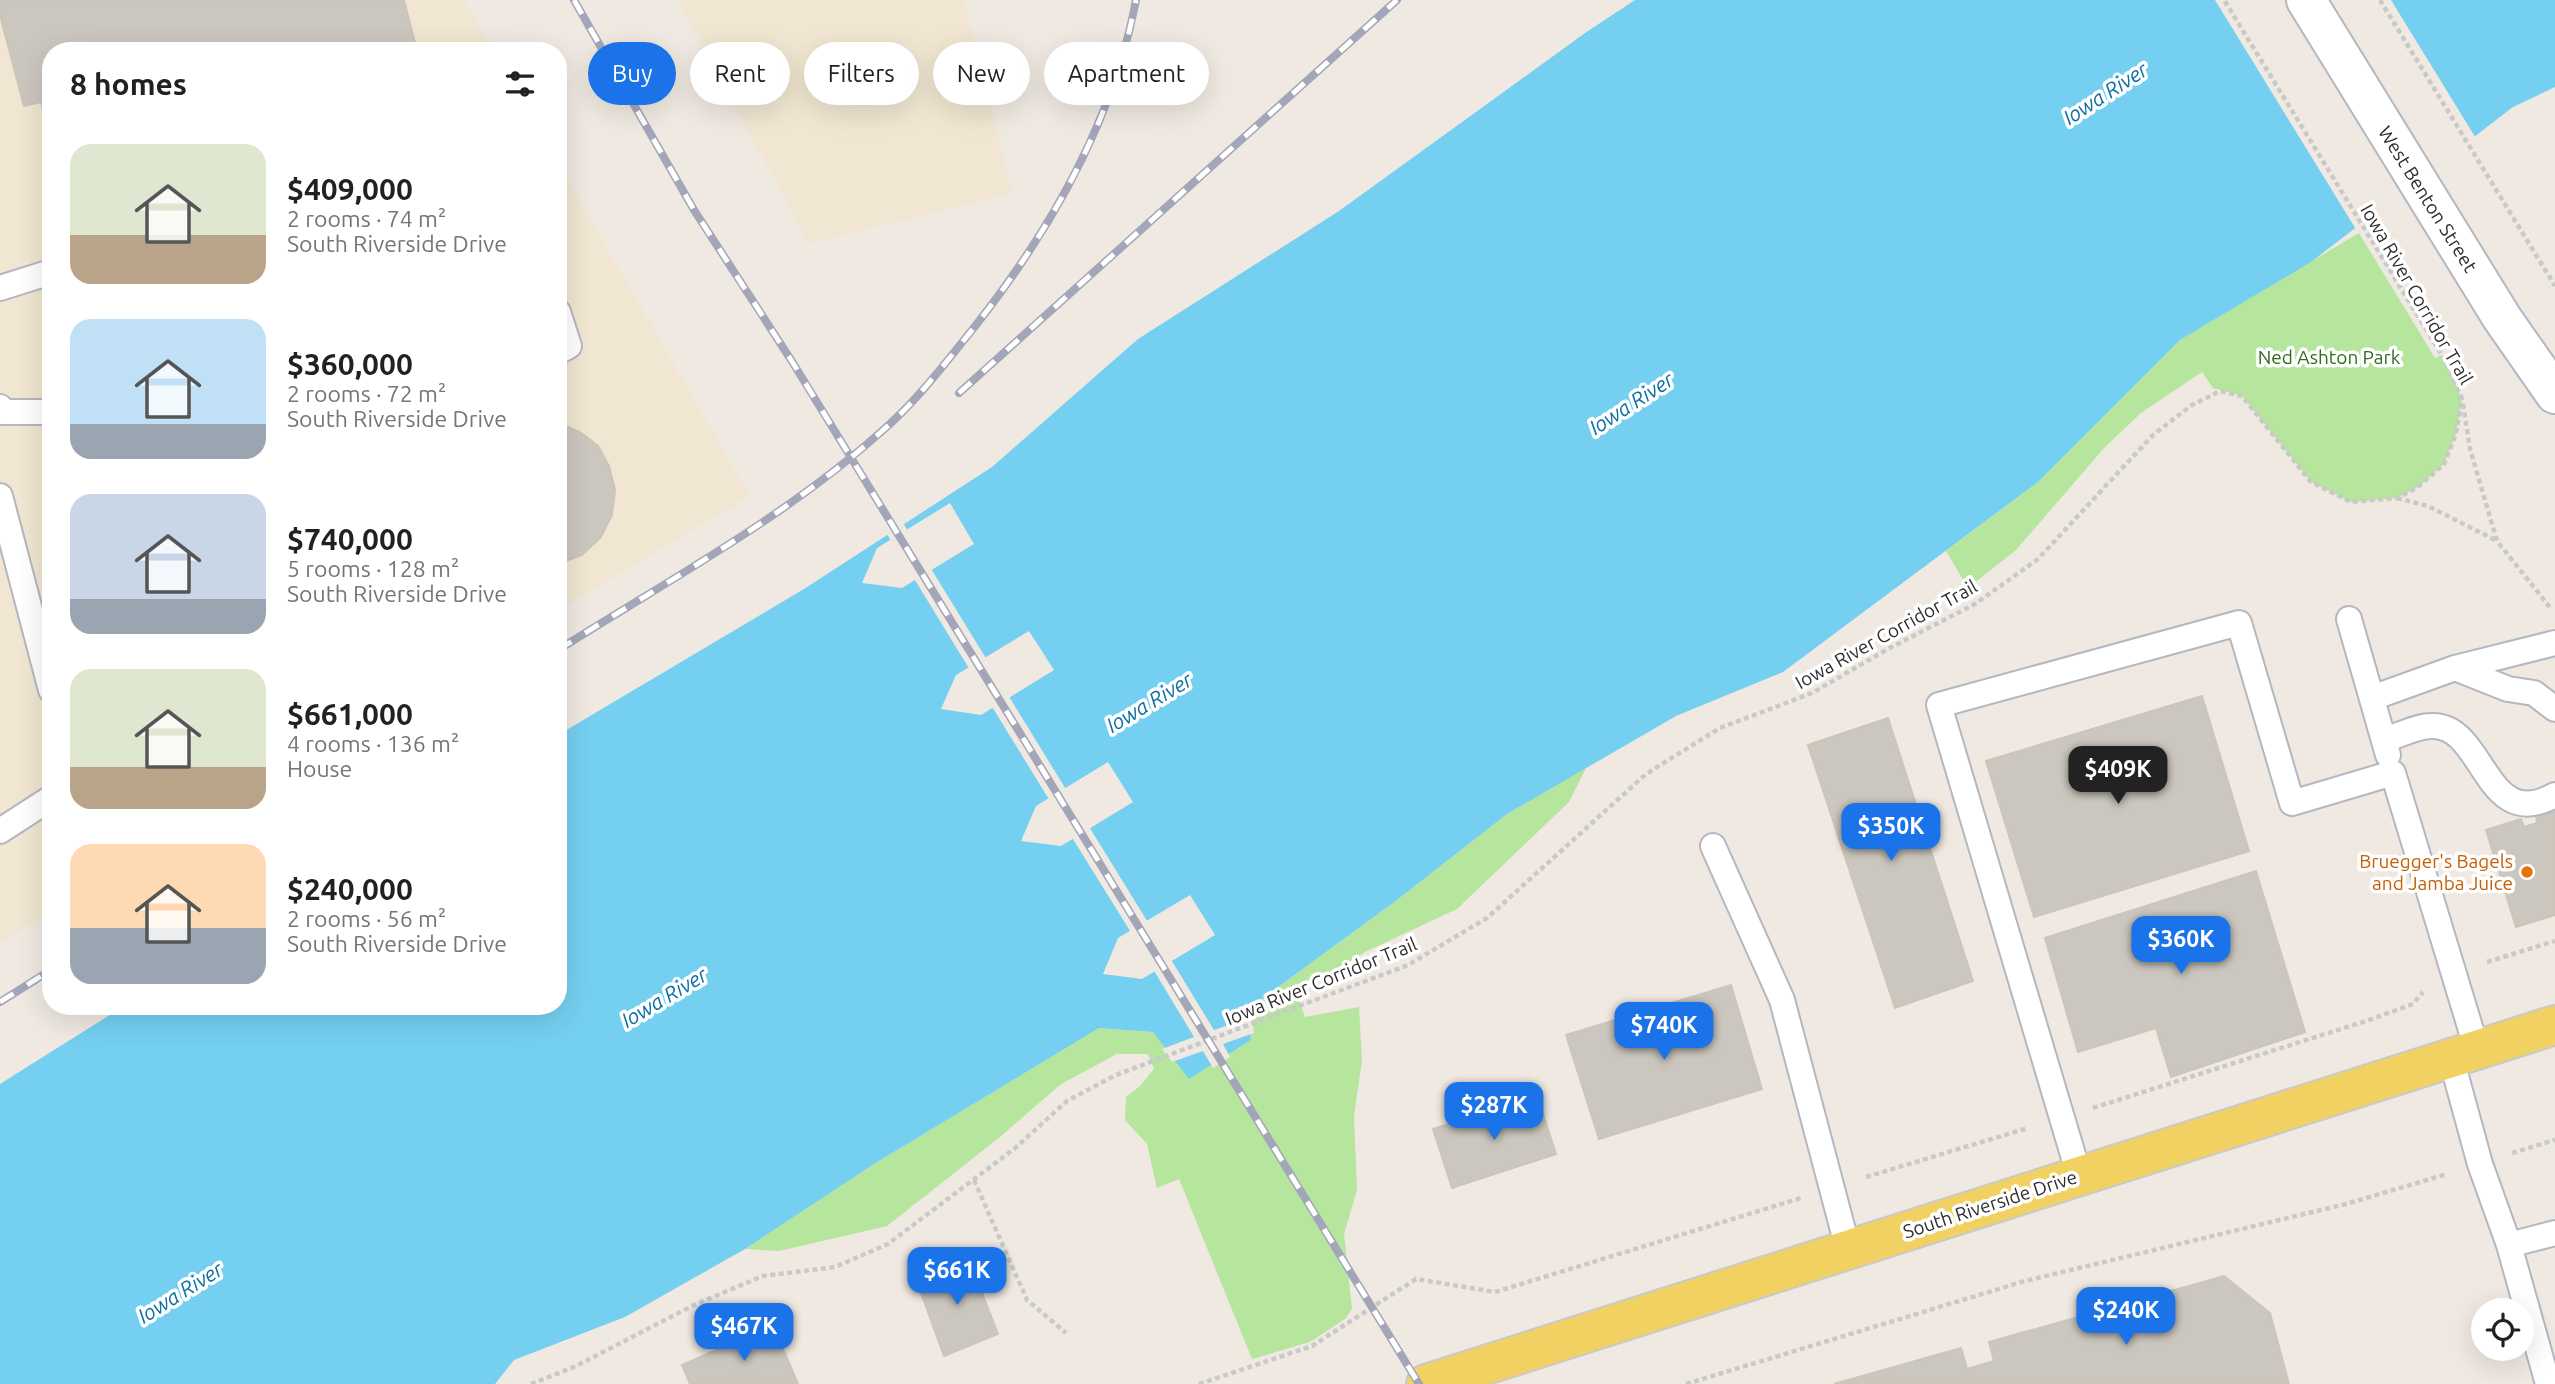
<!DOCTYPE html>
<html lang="en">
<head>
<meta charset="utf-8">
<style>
  body { margin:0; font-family:Ubuntu,sans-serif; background:#f2f2f2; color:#202124; height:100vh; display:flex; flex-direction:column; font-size:26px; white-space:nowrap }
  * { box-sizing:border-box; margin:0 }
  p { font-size:23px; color:#757577 }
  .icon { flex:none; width:38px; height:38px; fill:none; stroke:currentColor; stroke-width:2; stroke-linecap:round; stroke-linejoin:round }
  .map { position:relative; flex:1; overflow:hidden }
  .drawer { position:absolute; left:42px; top:42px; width:525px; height:973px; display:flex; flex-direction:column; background:#fff; border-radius:28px; box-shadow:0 7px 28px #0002 }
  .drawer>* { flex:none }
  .guide { position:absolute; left:588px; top:42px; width:665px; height:63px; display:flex; gap:14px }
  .fabs { position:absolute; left:2471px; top:1298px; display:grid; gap:14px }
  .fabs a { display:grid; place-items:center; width:63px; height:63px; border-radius:50%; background:#fff; box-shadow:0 7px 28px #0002; font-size:35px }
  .price { position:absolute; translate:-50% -60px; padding:0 16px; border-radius:14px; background:#1a73e8; color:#fff; font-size:23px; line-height:46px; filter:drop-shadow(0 2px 4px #0008) }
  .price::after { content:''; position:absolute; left:50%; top:42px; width:21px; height:16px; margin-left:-10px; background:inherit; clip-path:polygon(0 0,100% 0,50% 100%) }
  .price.active { background:#222; color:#fff }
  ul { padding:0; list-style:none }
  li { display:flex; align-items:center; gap:21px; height:175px; padding:0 28px }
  li span { display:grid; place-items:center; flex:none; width:196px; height:140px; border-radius:21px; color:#555 }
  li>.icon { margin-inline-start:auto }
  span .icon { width:84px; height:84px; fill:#fffc; stroke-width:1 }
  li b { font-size:30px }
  h2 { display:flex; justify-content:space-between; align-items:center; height:84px; padding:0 28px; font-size:30px }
  .pill { padding:0 24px; border-radius:32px; background:#fff; box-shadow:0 7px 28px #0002; font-size:24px; line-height:63px }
  .pill.active { background:#1a73e8; color:#fff }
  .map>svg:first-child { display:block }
  .education { fill:#f0e6d1 }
  .green { fill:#b6e59e }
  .water { fill:#75cff0; fill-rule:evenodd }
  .pier { fill:#efe9e1 }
  .building { fill:#cbc7bf; stroke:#cbc5ba; stroke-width:2 }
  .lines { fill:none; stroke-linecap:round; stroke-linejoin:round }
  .service-casing { stroke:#b4b7c1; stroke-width:28 }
  .tertiary-casing { stroke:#b4b7c1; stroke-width:42 }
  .primary-casing { stroke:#c9c9c9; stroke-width:42 }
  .path { stroke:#c9c9c9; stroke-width:4.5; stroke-dasharray:5 3.5; stroke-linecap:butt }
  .service { stroke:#fff; stroke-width:24 }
  .tertiary { stroke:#fff; stroke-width:38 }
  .primary { stroke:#f2d163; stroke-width:38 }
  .rail-casing { stroke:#a3a6b8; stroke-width:8 }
  .rail { stroke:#fff; stroke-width:5; stroke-dasharray:16; stroke-linecap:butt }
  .food-dot { fill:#e8710a; stroke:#fff; stroke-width:2.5 }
  .labels { text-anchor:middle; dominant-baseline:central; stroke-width:7; stroke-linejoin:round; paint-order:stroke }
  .street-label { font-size:19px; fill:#2e2e2e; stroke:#fff }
  .park-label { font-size:19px; fill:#2c6e1b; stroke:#fff }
  .food-label { font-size:19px; fill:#c56008; stroke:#fff; text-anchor:end }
  .water-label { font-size:21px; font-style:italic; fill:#0d6fa3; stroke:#fff }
</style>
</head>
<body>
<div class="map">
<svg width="2555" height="1384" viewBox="0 0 2555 1384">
  <rect width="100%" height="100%" fill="#efe9e1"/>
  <path class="education" d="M0 0H464L494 51H51V912L0 943Z
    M677 0H964L1012 193 809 243Z
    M558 163 750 496 558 610Z"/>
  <path class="green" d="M2359 233 2435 358 2442 355 2462 399 2456 434 2444 464 2418 487 2397 498 2351 502 2311 482 2242 396 2213 388 2202 372 2141 413 2105 447 2016 550 1968 588 1946 551 2038 482 2180 340Z
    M1586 768 1569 802 1457 909 1365 952 1311 985 1298 997 1305 1017 1359 1007 1362 1060 1354 1117 1357 1190 1344 1234 1352 1309 1345 1319 1310 1342 1252 1359 1179 1179 1157 1188 1147 1144 1125 1120 1126 1097 1140 1086 1154 1069 1148 1054H1117L1061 1084 1000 1137 887 1226 779 1251 745 1249 874 1164 1099 1028 1153 1032 1190 1078 1251 1040 1248 1009 1397 900 1507 814Z"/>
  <path class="water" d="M1635 0H2555V87L2513 107 2311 262 2180 340 2038 482 1783 672 1676 716 1507 814 1397 900 1248 1009 1251 1040 1189 1079 1153 1032 1099 1028 874 1164 745 1249 625 1317 514 1360 495 1384H0V1084L124 1006H558V735L804 589 992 467 1138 339 1339 211 1585 33ZM950 503 974 544 902 588 862 583 877 548ZM1029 631 1054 670 981 715 941 709 956 675ZM1108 762 1133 802 1061 846 1021 841 1036 806ZM1190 895 1215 935 1142 979 1103 974 1118 938Z"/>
  <path class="pier" d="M2215 0H2391L2477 140 2357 231Z
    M902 521 909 533 892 543 886 532Z
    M930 567 987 660 970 670 913 577Z
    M1008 695 1067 791 1050 801 991 705Z
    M1088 825 1149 924 1132 934 1071 836Z
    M1170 958 1214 1030 1252 1017 1254 1033 1223 1044 1230 1057 1213 1068 1203 1051 1172 1062 1162 1049 1194 1037 1153 969Z"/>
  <path class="building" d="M4 0H404L417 51H51V139L41 102 24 106 0 15V1Z
    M558 423 580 432 598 446 609 466 615 490 612 515 601 537 582 555 558 564Z
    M2202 696 2249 851 2034 917 1986 761Z
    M1888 718 1973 981 1895 1008 1808 745Z
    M2552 803 2555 809V915L2516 927 2486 830 2521 819 2524 827 2537 823 2535 808Z
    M2256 871 2305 1032 2171 1077 2156 1028 2078 1052 2045 938Z
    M1731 985 1762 1089 1599 1139 1566 1035Z
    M1537 1096 1556 1154 1452 1188 1433 1129Z
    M968 1257 998 1334 944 1356 916 1279Z
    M2224 1276 2270 1313 2289 1384H1834L1961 1348 1967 1369 1994 1361 1989 1342Z
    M773 1325 798 1384H690L682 1365Z"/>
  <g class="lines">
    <g class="service-casing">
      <path id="service" d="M0 288 51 272
        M558 312 569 346 558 352
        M0 407 3 412H51
        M0 496 51 690
        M2349 619 2388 755
        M2455 668 2508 689 2534 693 2555 709
        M2372 698 2455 668 2555 643
        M2384 740C2398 736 2417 726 2431 726 2485 723 2484 835 2555 795
        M0 831 51 798
        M1713 846 1782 1000 1848 1249
        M2451 1058 2480 1164 2509 1245 2555 1233
        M2079 1175 1939 705 2239 623 2292 803 2393 773 2477 1050
        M2509 1245 2548 1384"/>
    </g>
    <g class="tertiary-casing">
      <path id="tertiary" d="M2306 0 2502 318 2555 394"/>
    </g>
    <g class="primary-casing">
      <path id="primary" d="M1426 1384 2555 1025"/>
    </g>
    <path class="path" d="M2380 0 2555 286
      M2463 404 2470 449 2497 541 2552 610
      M2397 498 2428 506 2497 541
      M2487 962 2555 941
      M2093 1108 2369 1020 2413 1004 2423 992
      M2512 1153 2555 1140
      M1866 1177 2028 1128
      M974 1180 1027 1300 1066 1333
      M531 1384 574 1367 696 1304 763 1276 835 1267 888 1244 1014 1149 1067 1101 1116 1075 1408 965 1487 918 1646 774 1720 728 1812 693 1888 649 1975 604 2038 559 2153 435 2192 405 2220 391 2242 396 2311 482 2351 502 2397 498 2418 487 2444 464 2456 434 2462 399 2442 355 2224 0
      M1199 1384 1312 1346 1416 1279 1495 1292 1801 1198
      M1686 1384 2025 1281 2346 1204 2447 1174"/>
    <use href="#service" class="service"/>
    <use href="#tertiary" class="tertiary"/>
    <use href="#primary" class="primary"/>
    <g class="rail-casing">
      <path id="rail" d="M574 0 694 210 793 363 1419 1384
        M959 393 1397 0
        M558 650C667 581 786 517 882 431 912 405 936 375 960 345 1042 245 1112 128 1136 0
        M0 1002 51 970"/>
    </g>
    <use href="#rail" class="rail"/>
  </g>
  <circle class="food-dot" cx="2527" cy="872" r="7"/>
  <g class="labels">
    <g class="street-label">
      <text transform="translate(2428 199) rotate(58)">West Benton Street</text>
      <text transform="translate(2417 294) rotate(60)">Iowa River Corridor Trail</text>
      <text transform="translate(1886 634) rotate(-29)">Iowa River Corridor Trail</text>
      <text transform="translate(1321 981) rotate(-22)">Iowa River Corridor Trail</text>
      <text transform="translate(1990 1204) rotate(-18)">South Riverside Drive</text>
    </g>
    <g class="park-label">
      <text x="2329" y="357">Ned Ashton Park</text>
    </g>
    <g class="food-label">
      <text x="2513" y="861">Bruegger's Bagels<tspan x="2513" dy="22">and Jamba Juice</tspan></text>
    </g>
    <g class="water-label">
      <text transform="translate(2105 93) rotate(-33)">Iowa River</text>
      <text transform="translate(1631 403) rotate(-33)">Iowa River</text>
      <text transform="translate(1149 702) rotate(-31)">Iowa River</text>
      <text transform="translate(664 997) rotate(-31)">Iowa River</text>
      <text transform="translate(180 1292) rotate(-32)">Iowa River</text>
    </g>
  </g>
</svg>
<div class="fabs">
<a><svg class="icon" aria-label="locate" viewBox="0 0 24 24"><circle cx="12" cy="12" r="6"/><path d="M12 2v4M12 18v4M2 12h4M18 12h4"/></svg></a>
</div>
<b class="price active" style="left:2118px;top:806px">$409K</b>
<b class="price" style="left:1891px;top:863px">$350K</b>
<b class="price" style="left:2181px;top:976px">$360K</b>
<b class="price" style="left:1664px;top:1062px">$740K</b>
<b class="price" style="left:1494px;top:1142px">$287K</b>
<b class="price" style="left:957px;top:1307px">$661K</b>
<b class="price" style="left:2126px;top:1347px">$240K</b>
<b class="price" style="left:744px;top:1363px">$467K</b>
<div class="guide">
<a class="pill active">Buy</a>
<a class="pill">Rent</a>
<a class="pill">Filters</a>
<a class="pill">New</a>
<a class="pill">Apartment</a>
</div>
<section class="drawer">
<h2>8 homes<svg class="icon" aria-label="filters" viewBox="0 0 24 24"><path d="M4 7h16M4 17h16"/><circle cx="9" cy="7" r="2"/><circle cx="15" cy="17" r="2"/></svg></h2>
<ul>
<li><span style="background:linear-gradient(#dfe7d0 65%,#b9a48a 0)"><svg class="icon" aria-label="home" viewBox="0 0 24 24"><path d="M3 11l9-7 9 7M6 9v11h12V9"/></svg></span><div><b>$409,000</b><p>2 rooms · 74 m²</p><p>South Riverside Drive</p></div></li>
<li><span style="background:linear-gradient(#bfe0f5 75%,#9aa5b1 0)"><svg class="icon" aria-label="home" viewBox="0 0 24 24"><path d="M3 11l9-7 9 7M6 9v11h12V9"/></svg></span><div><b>$360,000</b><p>2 rooms · 72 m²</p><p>South Riverside Drive</p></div></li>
<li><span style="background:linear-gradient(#c9d6e8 75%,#9aa5b1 0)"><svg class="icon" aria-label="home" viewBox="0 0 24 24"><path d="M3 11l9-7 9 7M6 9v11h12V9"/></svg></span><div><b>$740,000</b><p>5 rooms · 128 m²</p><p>South Riverside Drive</p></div></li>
<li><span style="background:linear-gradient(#dfe7d0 70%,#b9a48a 0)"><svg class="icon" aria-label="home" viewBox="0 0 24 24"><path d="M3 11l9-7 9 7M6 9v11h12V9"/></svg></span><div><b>$661,000</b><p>4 rooms · 136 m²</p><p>House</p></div></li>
<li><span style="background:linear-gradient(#ffd9b3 60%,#9aa5b1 0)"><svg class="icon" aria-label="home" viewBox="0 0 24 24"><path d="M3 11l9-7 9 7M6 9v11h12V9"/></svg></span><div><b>$240,000</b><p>2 rooms · 56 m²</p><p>South Riverside Drive</p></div></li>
</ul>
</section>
</div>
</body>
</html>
